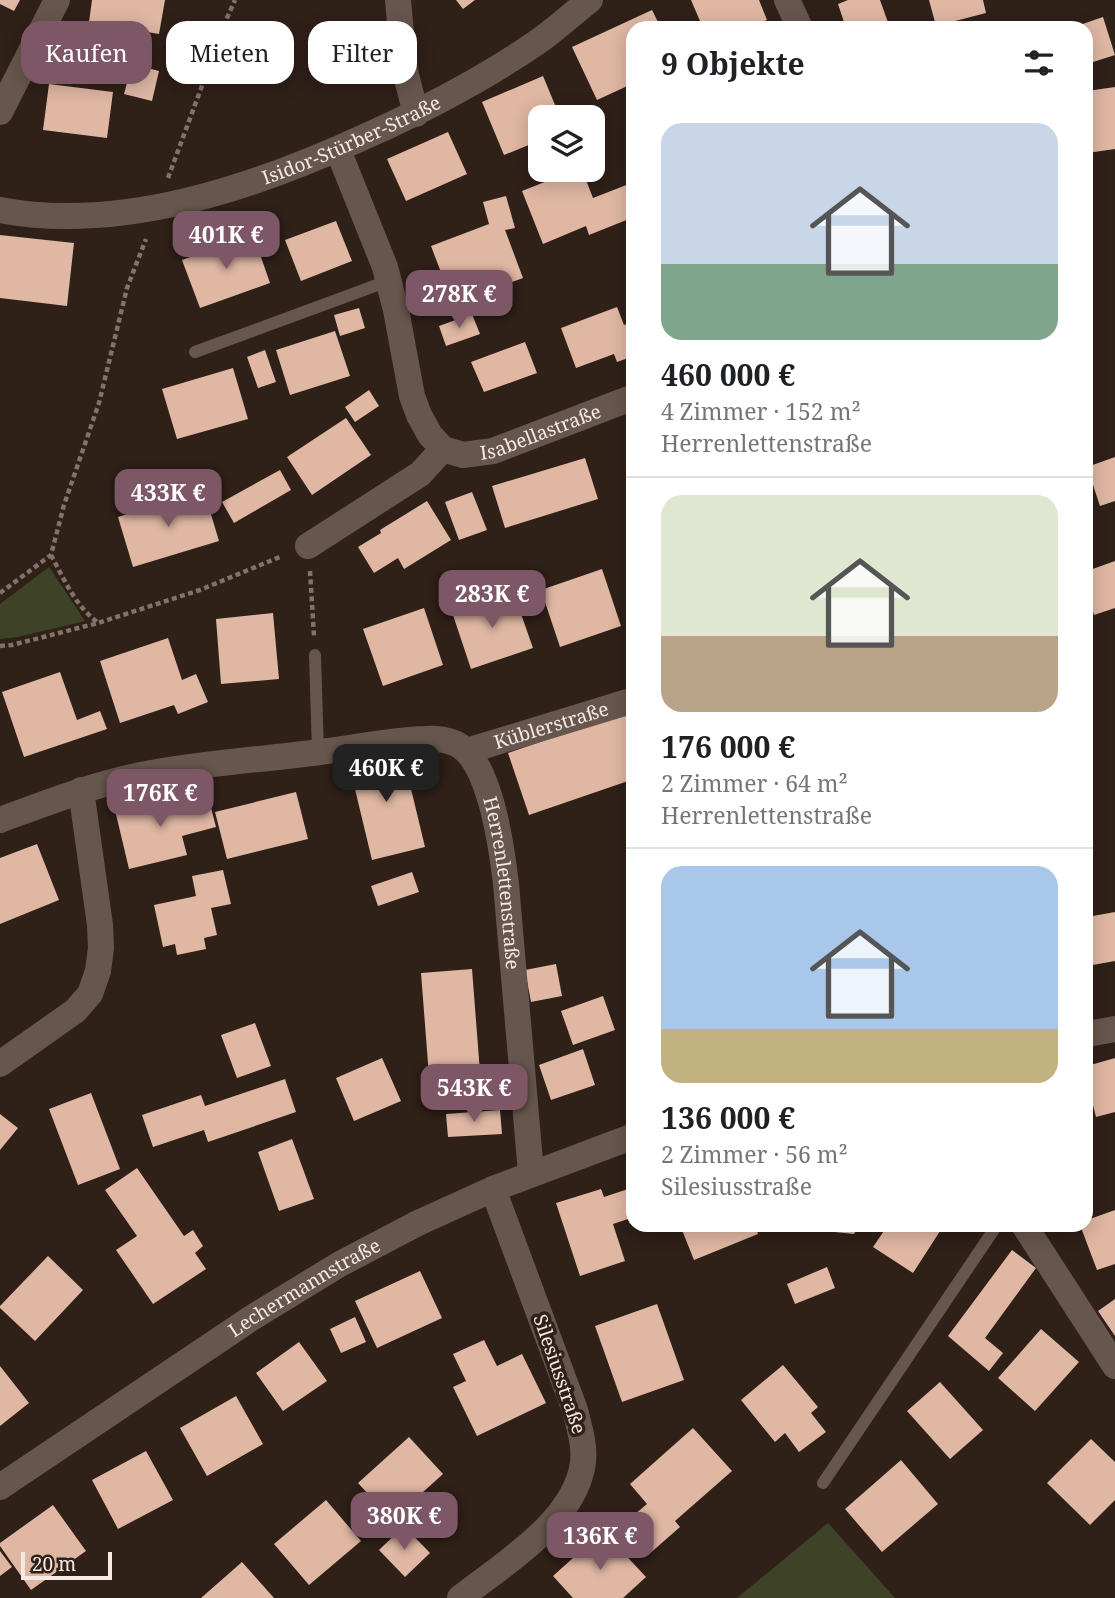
<!DOCTYPE html>
<html lang="de">
<head>
<meta charset="utf-8">
<style>
  body { margin:0; font-family:"Noto Serif",serif; background:#f6f6f6; color:#202124; height:100vh; display:flex; flex-direction:column; font-size:26px; white-space:nowrap }
  * { box-sizing:border-box; margin:0 }
  p { font-size:23px; color:#757577 }
  .icon { flex:none; width:38px; height:38px; fill:none; stroke:currentColor; stroke-width:2; stroke-linecap:round; stroke-linejoin:round }
  .map { position:relative; flex:1; overflow:hidden }
  .side { position:absolute; left:626px; top:21px; width:467px; height:1211px; display:flex; flex-direction:column; background:#fff; border-radius:21px; box-shadow:0 4px 18px #0003 }
  .side>* { flex:none }
  .top-card { position:absolute; left:21px; top:21px; width:500px; height:63px; display:flex; gap:14px }
  .controls { position:absolute; left:528px; top:105px; display:grid; gap:14px }
  .controls a { display:grid; place-items:center; width:77px; height:77px; border-radius:14px; background:#fff; box-shadow:0 4px 18px #0003; font-size:35px }
  .scale { position:absolute; left:21px; bottom:18px; width:91px; box-sizing:border-box; padding-left:7px; border:4px solid #f4e9e4; border-top:0; font-size:19px; line-height:24px; white-space:nowrap; color:#f4e9e4; -webkit-text-stroke:5px #2f2018; paint-order:stroke }
  .price { position:absolute; translate:-50% -60px; padding:0 16px; border-radius:14px; background:#7e5766; color:#fff; font-size:23px; line-height:46px; filter:drop-shadow(0 2px 4px #0008) }
  .price::after { content:''; position:absolute; left:50%; top:42px; width:21px; height:16px; margin-left:-10px; background:inherit; clip-path:polygon(0 0,100% 0,50% 100%) }
  .price.current { background:#222; color:#fff }
  ul { padding:0; list-style:none }
  li { display:grid; align-content:center; gap:14px; height:371px; padding:0 35px }
  li+li { border-top:2px solid #e0e0e0 }
  li span { display:grid; place-items:center; height:217px; border-radius:21px; color:#555 }
  li>.icon { margin-inline-start:auto }
  span .icon { width:126px; height:126px; fill:#fffc; stroke-width:1 }
  li b { font-size:30px }
  h2 { display:flex; justify-content:space-between; align-items:center; height:84px; padding:0 35px; font-size:30px }
  .tag { padding:0 24px; border-radius:21px; background:#fff; box-shadow:0 4px 18px #0003; font-size:24px; line-height:63px }
  .tag.current { background:#7e5766; color:#fff }
  .map>svg:first-child { display:block }
  .green { fill:#3e4327 }
  .building { fill:#dfb7a3 }
  .lines { fill:none; stroke-linecap:round; stroke-linejoin:round }
  .path { stroke:#80736c; stroke-width:4.5; stroke-dasharray:5 3.5; stroke-linecap:butt }
  .lane { stroke:#67564d; stroke-width:12 }
  .street { stroke:#67564d; stroke-width:26 }
  .labels { text-anchor:middle; dominant-baseline:central; stroke-width:7; stroke-linejoin:round; paint-order:stroke }
  .street-label { font-size:19px; fill:#f4e9e4; stroke:#2f2018 }
</style>
</head>
<body>
<div class="map">
<svg width="1115" height="1598" viewBox="0 0 1115 1598">
  <rect width="100%" height="100%" fill="#2f2018"/>
  <path class="green" d="M49 567 85 621 18 637 0 639V604Z
    M828 1523 895 1598H737Z"/>
  <path class="building" d="M0 0H20L14 11 0 4Z
    M92 0H165L159 34 89 22Z
    M456 0H475L463 9Z
    M691 0H759L767 20 748 28H703Z
    M848 0H880L890 28H846L838 4Z
    M929 0H983L986 13 936 26Z
    M652 10 661 28H634V83L597 100 572 47Z
    M1103 17 1115 55 1087 64V28H1071Z
    M132 64 159 71 152 101 124 94Z
    M543 76 560 117H541V140L504 155 482 102Z
    M49 84 113 92 107 138 43 130Z
    M1115 87V149L1087 153V91Z
    M448 132 467 174 406 201 387 159Z
    M575 170H582L593 198 634 182V217L589 235 586 226 543 244 522 191Z
    M506 196 515 228 505 230 523 278 453 304 431 246 489 224 483 202Z
    M336 221 352 261 301 281 285 240Z
    M253 234 270 283 200 308 182 260Z
    M0 235 74 243 67 306 0 298Z
    M1087 251H1088L1093 289 1087 290Z
    M617 307 624 325 634 321V356L617 362 614 354 576 368 561 328Z
    M359 308 365 328 340 336 334 315Z
    M472 314 480 334 446 346 439 326Z
    M335 331 350 376 290 395 276 350Z
    M525 342 537 373 484 392 471 362Z
    M265 350 276 382 258 388 247 357Z
    M233 368 248 419 177 439 162 389Z
    M369 390 379 406 355 422 345 407Z
    M346 418 371 455 312 495 287 457Z
    M1115 457V501L1100 506 1087 467Z
    M585 458 598 499 505 528 492 486Z
    M280 470 291 490 234 523 222 502Z
    M204 491 219 541 133 567 118 517Z
    M472 492 487 530 459 540 445 502Z
    M427 501 451 540 404 569 398 558 374 573 358 547 381 533 380 530Z
    M1115 561V608L1094 615 1087 594V571Z
    M602 569 621 626 560 647 541 590Z
    M513 591 533 648 471 669 452 612Z
    M424 608 443 665 383 686 363 629Z
    M273 613 279 679 221 684 216 619Z
    M168 638 182 680 196 674 208 702 178 714 174 705 120 723 100 661Z
    M60 672 77 720 100 711 107 729 24 757 2 692Z
    M634 710V779L529 815 508 753Z
    M401 747 425 847 372 860 348 760Z
    M296 792 308 839 227 859 215 812Z
    M173 796 176 808 209 800 216 827 182 836 187 855 129 869 115 810Z
    M37 844 59 900 0 924V858Z
    M223 870 231 904 211 908 217 935 204 938 206 949 177 955 175 944 163 947 154 905 196 896 192 876Z
    M412 872 419 892 378 906 371 886Z
    M1115 912V961L1087 966V917Z
    M556 964 562 996 531 1002 525 970Z
    M472 969 480 1072 429 1076 421 973Z
    M626 987H634V1054L628 1055Z
    M603 996 615 1030 573 1045 561 1011Z
    M255 1023 271 1066 237 1078 221 1035Z
    M583 1049 595 1085 551 1100 539 1065Z
    M382 1058 401 1101 354 1121 336 1078Z
    M1115 1058V1112L1096 1117 1087 1082V1066Z
    M285 1079 296 1112 208 1142 204 1130 153 1147 142 1115 201 1095 205 1106Z
    M91 1093 120 1169 78 1185 49 1109Z
    M500 1110 502 1134 448 1137 446 1114Z
    M0 1114 18 1128 0 1150Z
    M292 1139 314 1199 279 1211 258 1152Z
    M137 1168 184 1236 193 1230 203 1246 195 1253 206 1269 153 1304 116 1250 137 1236 105 1190Z
    M634 1187V1217L613 1224 625 1261 580 1276 556 1203 601 1189 604 1197Z
    M1115 1210V1264L1097 1270 1080 1225H1087V1220Z
    M680 1225H755L758 1234 694 1260Z
    M821 1225H859L854 1234 825 1231Z
    M888 1225H944L913 1273 873 1247Z
    M1012 1250 1036 1268 985 1338 1003 1353 989 1371 948 1336Z
    M48 1256 83 1290 35 1341 0 1308V1306Z
    M827 1267 835 1288 795 1304 787 1284Z
    M420 1271 442 1318 377 1348 355 1301Z
    M1115 1299V1336L1098 1311Z
    M657 1304 684 1380 622 1402 595 1326Z
    M355 1317 366 1342 341 1353 330 1329Z
    M1041 1329 1079 1362 1035 1411 998 1378Z
    M484 1340 497 1366 522 1354 546 1403 477 1436 453 1387 466 1381 453 1354Z
    M299 1342 327 1381 283 1411 256 1373Z
    M783 1365 818 1407 811 1413 826 1432 799 1452 785 1433 775 1442 741 1400Z
    M0 1366 29 1403 0 1426Z
    M940 1382 983 1430 950 1459 907 1411Z
    M236 1396 263 1444 207 1476 180 1428Z
    M693 1428 732 1471 675 1521 680 1527 648 1555 622 1525 647 1504 630 1484Z
    M409 1437 443 1474 392 1520 358 1483Z
    M1091 1439 1115 1462V1500L1090 1525 1047 1483Z
    M146 1451 173 1500 118 1529 92 1480Z
    M901 1460 938 1504 882 1552 845 1509Z
    M326 1500 361 1541 309 1585 274 1544Z
    M53 1505 86 1551 31 1590 0 1546V1543Z
    M404 1526 430 1553 405 1577 379 1550Z
    M603 1531 646 1577 623 1598H573L553 1576Z
    M0 1551 12 1567 0 1576Z
    M242 1562 274 1598H201Z"/>
  <g class="lines">
    <path class="path" d="M168 178 227 18 235 0
      M51 555C64 579 75 605 97 622
      M310 571 314 636
      M0 593 51 555 64 505 99 403 127 288 146 239
      M0 646 12 645 98 623 200 590 282 556"/>
    <path class="lane" d="M195 352 388 281
      M315 655 318 752
      M823 1483 997 1225"/>
    <g class="street">
      <path d="M398 0 404 67 416 114"/>
      <path d="M787 0 800 28"/>
      <path d="M0 112 57 0"/>
      <path id="s1" d="M338 150 385 267 396 310 412 396 419 415 430 435 443 449 463 455 493 451 634 397"/>
      <path id="s2" d="M0 210C121 233 255 187 364 137 424 110 482 80 536 43 555 30 572 14 590 0"/>
      <path d="M308 546 420 474 443 449"/>
      <path id="s3" d="M467 751 634 700"/>
      <path id="s4" d="M0 820C46 803 92 785 141 775 200 763 260 760 320 752 354 748 390 740 425 739 436 738 451 740 460 746 491 766 502 850 506 884L531 1173"/>
      <path d="M1087 1034 1115 1029"/>
      <path d="M0 1064 75 1011 90 994 98 971 101 948 100 925 81 790"/>
      <path d="M1024 1225 1115 1366"/>
      <path id="s5" d="M0 1487 250 1319 340 1264 418 1223 493 1189 634 1136"/>
      <path d="M460 1598C503 1564 576 1521 583 1462 585 1444 579 1427 575 1410L493 1189"/>
    </g>
  </g>
  <g class="labels">
    <g class="street-label">
      <text stroke="none"><textPath href="#s2" startOffset="364">Isidor-Stürber-Straße</textPath></text>
      <text stroke="none"><textPath href="#s1" startOffset="422">Isabellastraße</textPath></text>
      <text stroke="none"><textPath href="#s3" startOffset="88">Küblerstraße</textPath></text>
      <text stroke="none"><textPath href="#s4" startOffset="618">Herrenlettenstraße</textPath></text>
      <text stroke="none"><textPath href="#s5" startOffset="364">Lechermannstraße</textPath></text>
      <text transform="translate(560 1374) rotate(71)">Silesiusstraße</text>
    </g>
  </g>
</svg>
<div class="controls">
<a><svg class="icon" aria-label="layers" viewBox="0 0 24 24"><path d="M12 4l9 5-9 5-9-5zM3 14l9 5 9-5"/></svg></a>
</div>
<div class="scale">20 m</div>
<b class="price" style="left:226px;top:271px">401K €</b>
<b class="price" style="left:459px;top:330px">278K €</b>
<b class="price" style="left:168px;top:529px">433K €</b>
<b class="price" style="left:492px;top:630px">283K €</b>
<b class="price current" style="left:386px;top:804px">460K €</b>
<b class="price" style="left:160px;top:829px">176K €</b>
<b class="price" style="left:474px;top:1124px">543K €</b>
<b class="price" style="left:404px;top:1552px">380K €</b>
<b class="price" style="left:600px;top:1572px">136K €</b>
<div class="top-card">
<a class="tag current">Kaufen</a>
<a class="tag">Mieten</a>
<a class="tag">Filter</a>
</div>
<section class="side">
<h2>9 Objekte<svg class="icon" aria-label="filters" viewBox="0 0 24 24"><path d="M4 7h16M4 17h16"/><circle cx="9" cy="7" r="2"/><circle cx="15" cy="17" r="2"/></svg></h2>
<ul>
<li><span style="background:linear-gradient(#c9d6e8 65%,#7fa58c 0)"><svg class="icon" aria-label="home" viewBox="0 0 24 24"><path d="M3 11l9-7 9 7M6 9v11h12V9"/></svg></span><div><b>460 000 €</b><p>4 Zimmer · 152 m²</p><p>Herrenlettenstraße</p></div></li>
<li><span style="background:linear-gradient(#dfe7d0 65%,#b9a48a 0)"><svg class="icon" aria-label="home" viewBox="0 0 24 24"><path d="M3 11l9-7 9 7M6 9v11h12V9"/></svg></span><div><b>176 000 €</b><p>2 Zimmer · 64 m²</p><p>Herrenlettenstraße</p></div></li>
<li><span style="background:linear-gradient(#a9c7e8 75%,#c2b280 0)"><svg class="icon" aria-label="home" viewBox="0 0 24 24"><path d="M3 11l9-7 9 7M6 9v11h12V9"/></svg></span><div><b>136 000 €</b><p>2 Zimmer · 56 m²</p><p>Silesiusstraße</p></div></li>
</ul>
</section>
</div>
</body>
</html>
